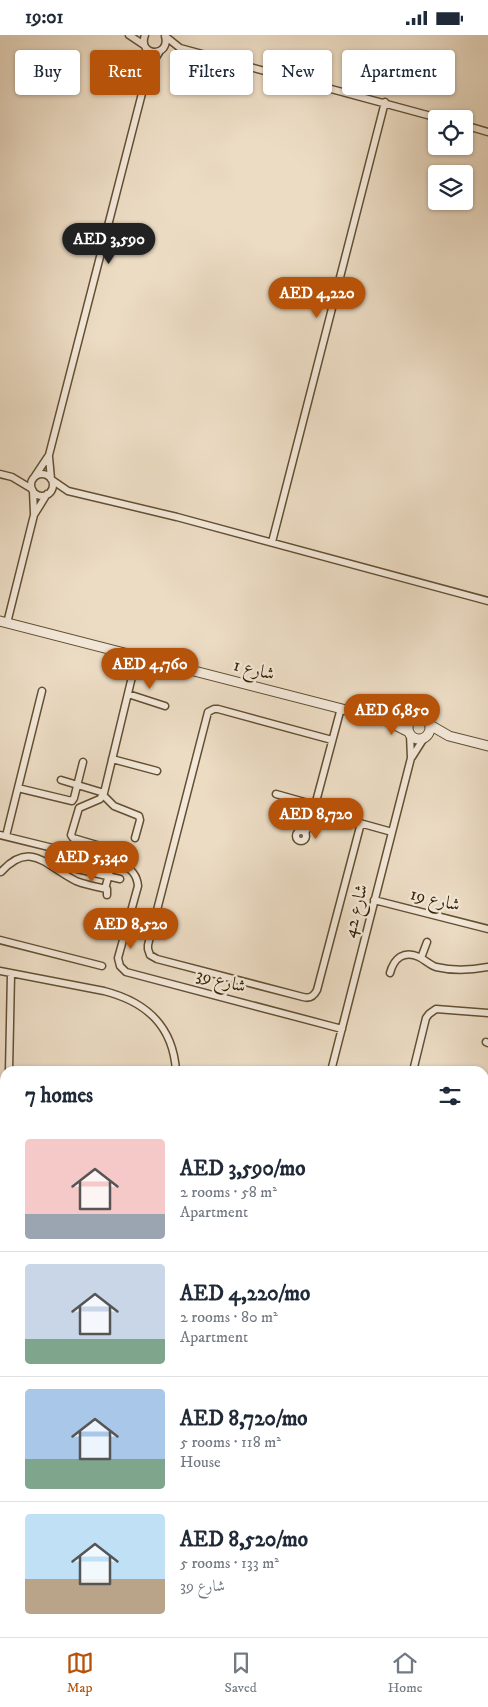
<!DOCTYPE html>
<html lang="en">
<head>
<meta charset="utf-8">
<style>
  body { margin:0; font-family:"IM FELL DW Pica",Amiri,serif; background:#f2f2f3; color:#1f2937; height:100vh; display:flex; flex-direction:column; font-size:19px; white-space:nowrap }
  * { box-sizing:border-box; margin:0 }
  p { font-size:16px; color:#747a83 }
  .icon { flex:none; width:28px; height:28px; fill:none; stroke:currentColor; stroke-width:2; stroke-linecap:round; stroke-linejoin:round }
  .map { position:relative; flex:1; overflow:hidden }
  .side { position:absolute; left:0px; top:1031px; width:489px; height:571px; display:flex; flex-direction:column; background:#fff; border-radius:15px 15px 0 0; box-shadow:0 1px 4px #0004 }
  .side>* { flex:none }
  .top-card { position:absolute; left:15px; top:15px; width:459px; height:45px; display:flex; gap:10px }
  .controls { position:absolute; left:428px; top:75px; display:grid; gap:10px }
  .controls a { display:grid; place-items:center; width:45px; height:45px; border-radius:5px; background:#fff; box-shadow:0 1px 4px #0004; font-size:25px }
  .price { position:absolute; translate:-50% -42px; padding:0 11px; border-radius:18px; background:#b45309; color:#fff; font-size:16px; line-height:32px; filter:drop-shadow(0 1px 2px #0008) }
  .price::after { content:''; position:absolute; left:50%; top:30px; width:15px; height:11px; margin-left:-8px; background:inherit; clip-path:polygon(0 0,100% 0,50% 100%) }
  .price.current { background:#222; color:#fff }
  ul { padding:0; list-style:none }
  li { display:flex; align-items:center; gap:15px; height:125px; padding:0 25px }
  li+li { border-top:1px solid #e0e1e3 }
  li span { display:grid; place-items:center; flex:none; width:140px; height:100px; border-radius:5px; color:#555 }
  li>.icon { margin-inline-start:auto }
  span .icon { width:60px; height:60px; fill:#fffc; stroke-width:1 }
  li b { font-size:21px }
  h2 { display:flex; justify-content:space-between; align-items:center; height:60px; padding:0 25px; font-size:21px }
  .pill { padding:0 18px; border-radius:5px; background:#fff; box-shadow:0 1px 4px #0004; font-size:18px; line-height:45px }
  .pill.current { background:#b45309; color:#fff }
  .status { display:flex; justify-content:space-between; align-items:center; height:35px; padding:0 25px; background:#fff; direction:ltr }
  .status svg { height:14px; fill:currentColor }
  .tabs { display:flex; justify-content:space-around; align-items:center; height:70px; border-top:1px solid #e0e1e3; background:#fff; font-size:14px; color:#747a83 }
  .tabs a { display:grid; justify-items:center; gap:2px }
  .tabs .current { color:#b45309 }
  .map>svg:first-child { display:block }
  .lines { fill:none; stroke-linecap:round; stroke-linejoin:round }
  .minor-casing { stroke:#624f32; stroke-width:9 }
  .tertiary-casing { stroke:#624f32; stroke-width:11 }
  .minor { stroke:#f3e8d9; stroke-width:6 }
  .tertiary { stroke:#f3e8d9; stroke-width:9 }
  .labels { text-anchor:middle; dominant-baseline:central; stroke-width:4.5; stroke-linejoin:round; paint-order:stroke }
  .street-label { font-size:18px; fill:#342002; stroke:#f3e8d9 }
</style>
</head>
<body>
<div class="status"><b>19:01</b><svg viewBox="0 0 49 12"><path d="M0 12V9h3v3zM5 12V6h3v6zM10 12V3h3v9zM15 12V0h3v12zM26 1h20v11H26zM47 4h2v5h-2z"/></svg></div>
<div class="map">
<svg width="488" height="1602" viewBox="0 0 488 1602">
  <rect width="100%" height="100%" fill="#ecdcc4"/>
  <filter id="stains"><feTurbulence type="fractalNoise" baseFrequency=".004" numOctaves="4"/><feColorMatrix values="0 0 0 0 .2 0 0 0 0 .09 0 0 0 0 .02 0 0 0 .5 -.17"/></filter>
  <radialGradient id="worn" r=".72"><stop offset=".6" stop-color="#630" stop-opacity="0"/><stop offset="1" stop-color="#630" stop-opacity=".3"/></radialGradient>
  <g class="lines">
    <g class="minor-casing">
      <path id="minor" d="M129 0 144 10
        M145 0C137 22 171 23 165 1
        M165 1 180 13 442 84
        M146 13 148 34
        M464 90 488 97
        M49 422 51 444
        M0 439 12 442 32 454
        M31 450a11 11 0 1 1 22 0a11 11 0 1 1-22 0Z
        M35 441 49 420 148 35 160 16
        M52 445 68 456 177 482 488 566
        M33 456 34 478
        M272 507 385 67
        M7 588 34 480 47 459
        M128 659 165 671
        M332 705 218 674H214L208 677 148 910V914L150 920 157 924 303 962C310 964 314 961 317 955L361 788
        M412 722 424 703
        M112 724 157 736
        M61 745 104 758
        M18 753 72 766 74 763 83 727
        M276 759 315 770
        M103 760 114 771 139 781 140 785 135 803
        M313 775 392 797
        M296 801a5 5 0 1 1 10 0a5 5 0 1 1-10 0Z
        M305 798 310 789 341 673
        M0 800 122 830C132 834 137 840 138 851L118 923 120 931 126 937 342 994
        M6 801 42 656
        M105 826 107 813 73 803 71 800 79 773 100 764 104 758 137 621
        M69 832 120 844
        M1 837C31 804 47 832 76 846 86 850 97 852 107 854V860
        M105 854 112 828
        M374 865 488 894
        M0 905 102 931
        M421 923 427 907
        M0 936 104 956C147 967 173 991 176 1036
        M390 938C394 923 404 915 419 922 425 925 430 930 436 932 453 936 472 935 488 932
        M486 1007 488 1008
        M9 1036 11 939
        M331 1036 411 723 410 699
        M413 1036 426 983 429 979 436 974 488 978
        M484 1055 488 1056
        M0 1087 5 1084
        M4 1108 5 1104
        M0 1163 5 1164
        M484 1175 488 1176
        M484 1198 488 1199
        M0 1317 5 1316
        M0 1463 5 1464
        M484 1581 488 1582
        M122 1598 139 1602
        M20 1602 21 1598
        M211 1602 213 1598
        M464 1602 465 1598"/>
    </g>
    <g class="tertiary-casing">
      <path id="tertiary" d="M0 586 385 685 409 697
        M408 693a11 11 0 1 1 22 0a11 11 0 1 1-22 0Z
        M430 690 449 701 488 711"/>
    </g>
    <use href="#minor" class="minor"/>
    <use href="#tertiary" class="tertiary"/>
  </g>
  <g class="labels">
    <g class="street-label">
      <text transform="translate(254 635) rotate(14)">شارع 1</text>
      <text transform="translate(435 865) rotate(14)">شارع 19</text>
      <text transform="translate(356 876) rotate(-76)">شارع 42</text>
      <text transform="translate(221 946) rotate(15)">شارع 39</text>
    </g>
  </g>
  <rect width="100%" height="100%" filter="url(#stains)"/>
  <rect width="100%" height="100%" fill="url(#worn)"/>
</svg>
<div class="controls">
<a><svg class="icon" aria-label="locate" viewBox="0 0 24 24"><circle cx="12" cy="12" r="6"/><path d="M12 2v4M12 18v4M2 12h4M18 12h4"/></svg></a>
<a><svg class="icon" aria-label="layers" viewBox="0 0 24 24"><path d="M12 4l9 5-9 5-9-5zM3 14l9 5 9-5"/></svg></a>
</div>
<b class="price current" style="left:109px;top:230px">AED 3,590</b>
<b class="price" style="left:317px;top:284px">AED 4,220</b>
<b class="price" style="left:150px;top:655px">AED 4,760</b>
<b class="price" style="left:392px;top:701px">AED 6,850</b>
<b class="price" style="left:316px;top:805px">AED 8,720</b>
<b class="price" style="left:92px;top:848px">AED 5,340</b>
<b class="price" style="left:131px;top:915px">AED 8,520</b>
<div class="top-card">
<a class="pill">Buy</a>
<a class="pill current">Rent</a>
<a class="pill">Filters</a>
<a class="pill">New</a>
<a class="pill">Apartment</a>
</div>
<section class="side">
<h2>7 homes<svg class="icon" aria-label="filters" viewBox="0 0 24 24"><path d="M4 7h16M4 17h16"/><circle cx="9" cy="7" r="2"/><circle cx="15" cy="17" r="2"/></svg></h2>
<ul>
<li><span style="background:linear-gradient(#f6c9c9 75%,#9aa5b1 0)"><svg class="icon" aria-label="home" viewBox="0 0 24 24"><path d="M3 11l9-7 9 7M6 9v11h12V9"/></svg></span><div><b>AED 3,590/mo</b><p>2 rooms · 58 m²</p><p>Apartment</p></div></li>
<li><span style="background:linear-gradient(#c9d6e8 75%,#7fa58c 0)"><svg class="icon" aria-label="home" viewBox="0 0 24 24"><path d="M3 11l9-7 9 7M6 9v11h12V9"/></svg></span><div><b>AED 4,220/mo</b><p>2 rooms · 80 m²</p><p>Apartment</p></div></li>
<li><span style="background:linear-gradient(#a9c7e8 70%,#7fa58c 0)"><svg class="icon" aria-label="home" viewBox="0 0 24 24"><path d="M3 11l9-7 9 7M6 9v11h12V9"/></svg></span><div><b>AED 8,720/mo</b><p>5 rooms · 118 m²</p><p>House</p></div></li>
<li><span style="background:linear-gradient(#bfe0f5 65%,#b9a48a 0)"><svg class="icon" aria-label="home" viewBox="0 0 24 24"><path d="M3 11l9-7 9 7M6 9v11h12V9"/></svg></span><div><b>AED 8,520/mo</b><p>5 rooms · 133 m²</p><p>شارع 39</p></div></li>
</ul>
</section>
</div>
<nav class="tabs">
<a class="current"><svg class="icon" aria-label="map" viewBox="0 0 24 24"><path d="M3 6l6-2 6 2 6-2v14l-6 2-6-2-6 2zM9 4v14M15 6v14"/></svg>Map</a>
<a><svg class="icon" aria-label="saved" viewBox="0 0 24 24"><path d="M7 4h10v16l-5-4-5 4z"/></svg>Saved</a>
<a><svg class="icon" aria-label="home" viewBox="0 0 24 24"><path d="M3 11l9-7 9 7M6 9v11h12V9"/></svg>Home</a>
</nav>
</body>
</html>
